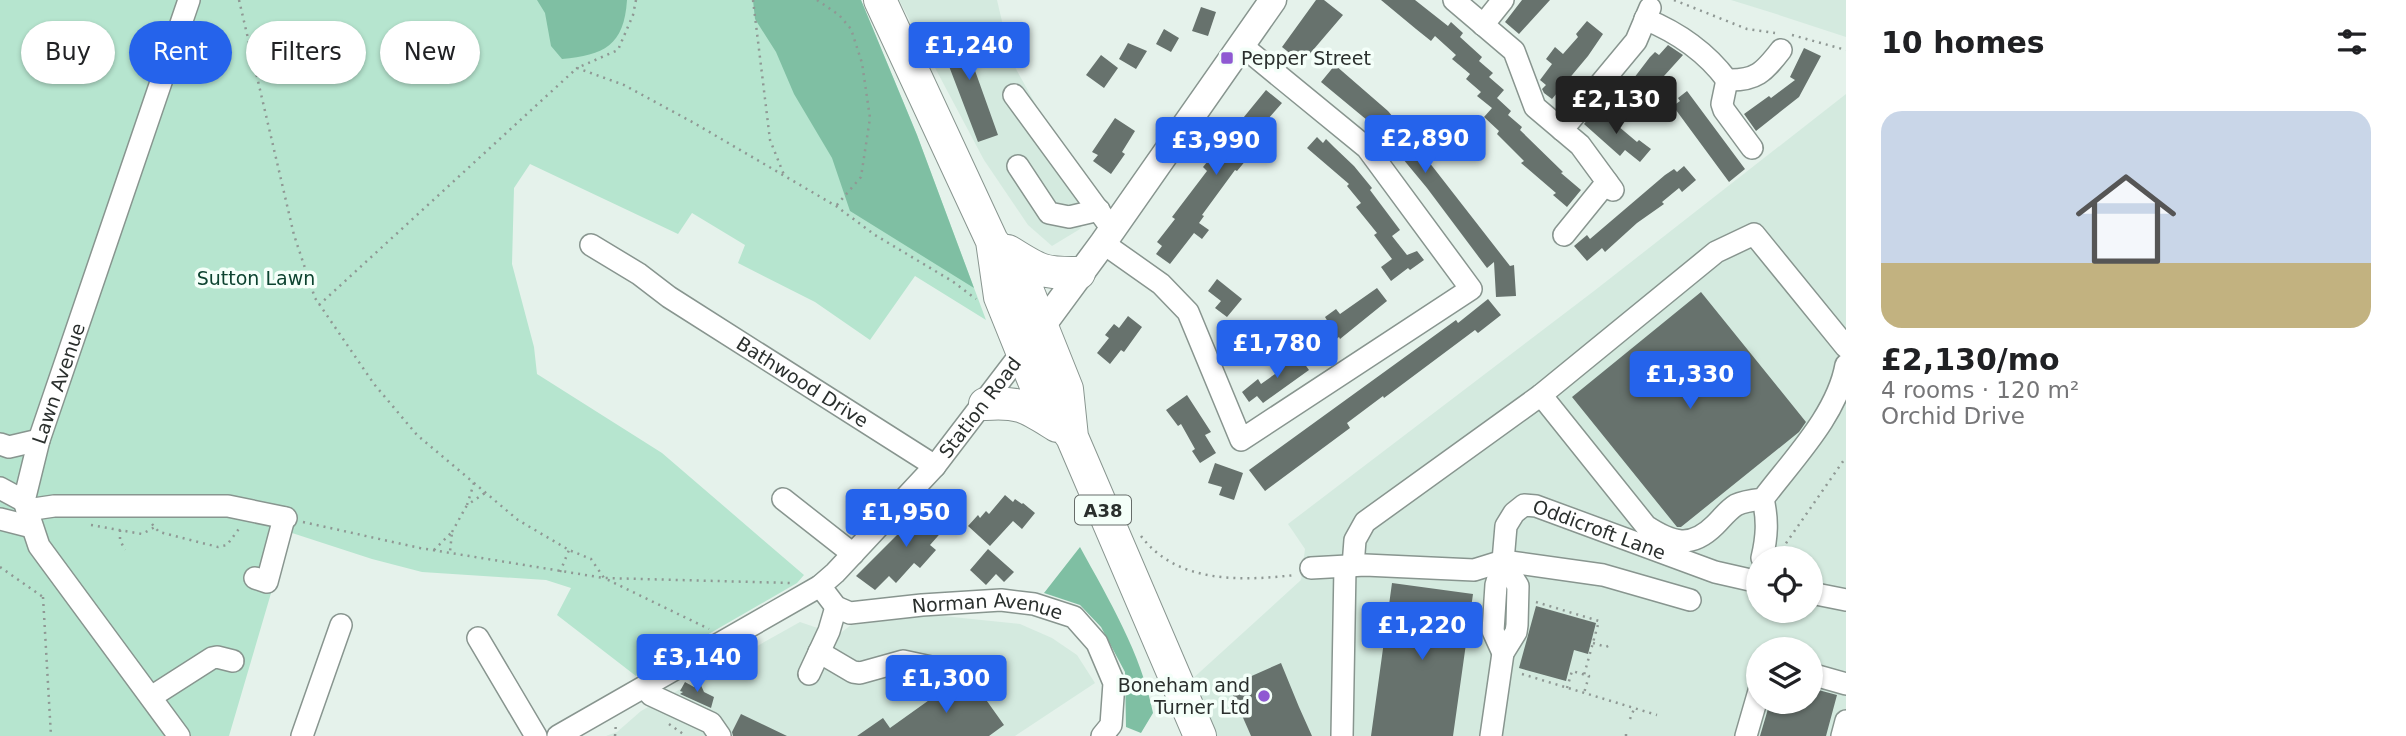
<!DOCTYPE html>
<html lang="en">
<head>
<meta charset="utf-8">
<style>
  body { margin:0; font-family:"DejaVu Sans",sans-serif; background:#f2f2f2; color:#202124; height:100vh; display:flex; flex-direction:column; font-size:26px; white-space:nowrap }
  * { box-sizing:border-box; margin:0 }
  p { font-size:23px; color:#757577 }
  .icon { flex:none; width:38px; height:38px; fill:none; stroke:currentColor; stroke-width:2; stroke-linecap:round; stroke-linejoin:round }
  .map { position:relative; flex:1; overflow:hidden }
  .side { display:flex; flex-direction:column; background:#fff; width:560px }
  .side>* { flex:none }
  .top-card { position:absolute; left:21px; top:21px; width:665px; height:63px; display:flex; gap:14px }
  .fabs { position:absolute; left:1746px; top:546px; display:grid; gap:14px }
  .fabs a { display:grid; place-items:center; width:77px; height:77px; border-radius:50%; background:#fff; box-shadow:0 2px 5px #0004; font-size:35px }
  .price { position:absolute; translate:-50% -60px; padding:0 16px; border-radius:7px; background:#2563eb; color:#fff; font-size:23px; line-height:46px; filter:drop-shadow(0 2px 4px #0008) }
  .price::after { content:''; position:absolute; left:50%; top:42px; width:21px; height:16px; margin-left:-10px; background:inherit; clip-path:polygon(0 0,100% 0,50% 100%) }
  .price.on { background:#222; color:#fff }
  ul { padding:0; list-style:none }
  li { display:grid; align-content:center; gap:14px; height:371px; padding:0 35px }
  li span { display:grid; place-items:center; height:217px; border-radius:21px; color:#555 }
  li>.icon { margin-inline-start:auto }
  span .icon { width:126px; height:126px; fill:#fffc; stroke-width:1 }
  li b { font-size:30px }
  h2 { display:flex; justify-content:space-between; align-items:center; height:84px; padding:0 35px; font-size:30px }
  .pill { padding:0 24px; border-radius:32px; background:#fff; box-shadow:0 2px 5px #0004; font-size:24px; line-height:63px }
  .pill.on { background:#2563eb; color:#fff }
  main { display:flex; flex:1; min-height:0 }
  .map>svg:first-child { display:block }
  .built { fill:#d4eadf; fill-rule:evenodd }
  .green { fill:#b6e5cf }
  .forest { fill:#7fbfa3 }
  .building { fill:#67726d }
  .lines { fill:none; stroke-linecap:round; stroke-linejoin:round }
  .minor-casing { stroke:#88958f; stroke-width:24 }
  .major-casing { stroke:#88958f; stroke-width:29 }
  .highway-casing { stroke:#88958f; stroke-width:34 }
  .path { stroke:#8f9894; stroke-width:2.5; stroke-dasharray:2 5; stroke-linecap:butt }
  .minor { stroke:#fff; stroke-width:21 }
  .major { stroke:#fff; stroke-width:26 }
  .highway { stroke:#fff; stroke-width:32 }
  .poi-dot { fill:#8f59d2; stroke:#f4fff9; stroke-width:2.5 }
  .labels { text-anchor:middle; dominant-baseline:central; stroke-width:7; stroke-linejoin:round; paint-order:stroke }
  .shield { fill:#f4fff9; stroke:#676d6a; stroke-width:2 }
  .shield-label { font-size:18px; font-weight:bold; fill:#2a2f2d }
  .poi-label { font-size:19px; fill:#2a2f2d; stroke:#f4fff9; text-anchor:start }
  .park-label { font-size:19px; fill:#0d4330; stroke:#f4fff9 }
  .street-label { font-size:19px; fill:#2a2f2d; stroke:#f4fff9 }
</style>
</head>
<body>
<main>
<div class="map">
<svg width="1846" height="736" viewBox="0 0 1846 736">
  <rect width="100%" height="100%" fill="#e5f2eb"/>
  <path class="built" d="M899 0H997L1011 60 1041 114 1098 192 1080 229 1052 246 1028 225 984 160Z
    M1731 0H1846V37L1773 13Z
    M1846 94V736H1214L1190 681 1301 580 1305 549 1288 524 1594 291ZM1759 558H1811V611H1759ZM1759 649H1811V702H1759Z
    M933 615 1020 624 1052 638 1077 655 1095 683 1015 736H606L617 732 641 711 800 622 838 635 851 625Z"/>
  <path class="green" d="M0 0H861L917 135 986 320 915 276 870 340 815 302 738 263 745 245 692 213 678 234 530 164 514 188 512 264 534 347 537 374 662 453 804 575 797 583 636 676 557 615 571 588 546 580 422 572 372 559 289 532 229 736H0Z"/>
  <path class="forest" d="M537 0H627C624 46 604 55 562 59L551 46 545 13Z
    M753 0H861L917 135 974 288 850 211 832 158 794 94 776 52 755 19Z
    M1080 547C1109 600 1141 653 1153 713L1141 733 1126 727 1125 672 1101 627 1080 605 1044 593Z"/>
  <path class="building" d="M1316 0H1324L1343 15 1302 63 1282 47Z
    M1381 0H1415L1448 26 1451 22 1463 33 1460 37 1482 57 1479 61 1493 73 1489 77 1504 90 1497 98 1511 111 1508 115 1522 127 1520 130 1563 172 1561 173 1581 190 1567 207 1553 195 1556 193 1521 163 1524 161 1497 134 1499 131 1484 117 1492 108 1477 96 1481 92 1466 79 1470 74 1452 59 1456 55 1435 36 1431 41 1416 29Z
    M1522 0H1550L1519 34 1505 22Z
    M1201 7 1216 12 1208 36 1192 31Z
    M1587 21 1603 34 1588 56 1552 99 1544 93 1542 89 1546 85 1540 80 1552 64 1546 59 1555 47 1563 54 1578 37 1576 34Z
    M968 29 981 63 973 65 998 135 978 142 939 40Z
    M1164 29 1179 38 1171 52 1156 44Z
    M1128 43 1147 51 1136 69 1119 59Z
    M1668 45 1683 55 1635 108 1621 95 1650 57 1655 52 1659 55Z
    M1804 48 1821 56 1799 97 1756 131 1744 114 1769 96 1771 98 1795 80 1790 77Z
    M1101 55 1118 68 1104 88 1086 75Z
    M1335 65 1388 111 1417 146 1421 142 1436 156 1429 162 1510 266 1514 265 1516 296 1496 297 1494 262 1487 268 1427 188 1379 130 1321 82Z
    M1266 90 1282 103 1268 119 1274 124 1265 136 1259 132 1241 154 1247 159 1237 171 1235 170 1202 215 1204 216 1199 223 1209 230 1202 239 1194 233 1170 264 1156 254 1162 246 1157 242 1175 219 1172 217 1207 171 1203 167Z
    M1687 91 1745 169 1729 182 1673 106 1680 101 1678 98Z
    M1597 108 1620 125 1618 126 1637 142 1639 140 1651 149 1640 162 1625 150 1620 156 1584 124Z
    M1115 118 1135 131 1122 152 1125 154 1111 174 1093 161 1098 155 1092 152Z
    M1317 137 1323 143 1326 139 1334 147 1354 166 1372 188 1370 190 1400 230 1392 236 1407 255 1417 251 1424 260 1410 270 1408 268 1391 281 1381 267 1392 259 1374 235 1377 233 1356 207 1361 203 1347 186 1349 184 1307 148Z
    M1684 166 1696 180 1682 192 1679 188 1662 202 1664 204 1637 223 1605 252 1602 248 1587 261 1574 246 1587 235 1590 239 1665 175 1674 169 1677 172Z
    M1217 279 1242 299 1227 317 1215 308 1221 301 1208 291Z
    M1377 288 1387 301 1340 339 1339 337 1327 346 1325 343 1306 356 1295 342 1304 335 1307 338 1328 322 1325 317 1336 309 1340 314Z
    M1701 292 1806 422 1799 432 1681 527H1677L1572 397Z
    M1488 299 1501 315 1478 333 1475 330 1384 398 1383 396 1347 423 1350 428 1265 491 1249 470 1456 320 1458 323Z
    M1128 316 1142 327 1124 352 1121 350 1110 364 1097 353 1109 338 1105 335 1114 324 1119 328Z
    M1296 352 1309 370 1263 403 1257 396 1249 402 1242 392 1258 379 1261 384 1282 369 1279 365Z
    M1187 395 1211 432 1205 435 1216 453 1200 463 1192 451 1195 449 1181 424 1178 426 1166 410Z
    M1215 463 1243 473 1234 500 1219 495 1222 487 1208 483Z
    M1005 495 1013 502 1015 499 1022 504 1023 503 1035 513 1022 529 1013 521 990 546 968 526 978 515 980 518 986 511 989 514Z
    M937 504 953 519 930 545 936 550 920 568 914 563 896 583 889 576 875 590 856 576 907 525 911 529 927 511 929 513Z
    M988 549 1014 572 1004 582 996 574 986 585 970 570Z
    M1392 583 1473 594 1453 736H1371Z
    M1536 606 1596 623 1588 654 1574 650 1566 681 1519 668Z
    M1281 663 1299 707 1312 736H1251L1248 729 1229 686Z
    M967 673 1004 725 989 736H857L883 718 890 728Z
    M685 682 694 687 700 683 704 692 714 697 711 708 680 694 683 692 680 691Z
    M1811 688 1837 695 1826 736H1760L1770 702H1811Z
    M741 714 787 736H733L732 732Z"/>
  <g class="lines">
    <g class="minor-casing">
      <g id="minor">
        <path d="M1454 0 1514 51 1535 107 1580 145 1613 190"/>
        <path d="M1645 19C1677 32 1706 52 1727 80 1756 81 1764 72 1781 50"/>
        <path d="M1483 25 1503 0"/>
        <path d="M1727 80 1722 104 1724 110 1752 148"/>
        <path d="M1014 95 1112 229"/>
        <path d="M1562 130 1636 41 1650 8"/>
        <path d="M1018 166 1049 213 1069 217 1099 210"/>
        <path d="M1564 235 1607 182"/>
        <path d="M1103 243 1161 284 1188 312 1241 440 1471 289 1367 148 1240 44"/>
        <path id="s1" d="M591 245 639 274 669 297 935 466"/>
        <path d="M1541 395 1646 526C1672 543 1691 549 1715 525 1722 518 1728 510 1736 505 1744 501 1754 500 1763 499 1793 459 1837 415 1846 365"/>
        <path d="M0 444 9 447 39 440"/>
        <path d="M0 488 24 501"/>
        <path d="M783 499 853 554"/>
        <path d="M27 510 54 506H228L286 518"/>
        <path d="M0 519 32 527"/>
        <path d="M1762 558C1767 537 1768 520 1763 499"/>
        <path d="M1353 566 1355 540 1365 522 1541 395 1716 252 1754 234 1846 347"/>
        <path d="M1311 568 1365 565 1474 570 1503 561 1603 575 1690 600"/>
        <path d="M255 578 267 582 284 518"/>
        <path id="s2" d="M820 586 836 607 850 613 922 605 1001 600 1034 604 1074 617 1097 643 1114 683 1111 725 1102 736"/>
        <path d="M1811 593 1846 600"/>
        <path d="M478 638 536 736"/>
        <path d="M819 652 853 672 860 673 903 661 945 670"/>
        <path id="s3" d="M1503 653 1493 631 1496 585 1503 561 1506 526 1514 513 1524 505 1536 506 1715 572 1759 582"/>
        <path d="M809 674 829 631 836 607"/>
        <path d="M1811 674 1846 684"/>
        <path d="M645 688 651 695 711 723 720 736"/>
        <path d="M151 697 212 658 217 657 233 661"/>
        <path id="s4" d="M179 736 39 546 24 501 39 440 189 0"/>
        <path d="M302 736 341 625"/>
        <path id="s5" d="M558 736 820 586 835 573 935 466 1022 352"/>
        <path d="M1342 736 1345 567"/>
        <path d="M1491 736 1503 653 1516 632 1517 625 1518 586 1503 561"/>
        <path d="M1746 736 1759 691"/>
        <path d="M1842 736 1846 721"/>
      </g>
    </g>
    <g class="major-casing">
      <path id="major" d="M1033 338 1103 243 1273 0"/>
    </g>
    <g class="highway-casing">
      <path id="highway" d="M880 0 992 241 1025 284 1067 389 1072 437
        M992 241 1000 297 1038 391 1072 437 1200 736
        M1008 251C1038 270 1043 274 1079 273
        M985 404C1020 401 1028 408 1057 426"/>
    </g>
    <path class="path" d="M239 0 294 235 315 298 374 384 417 435 518 520 569 550 591 559 604 578 709 629
      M636 0 633 15 618 50 577 68 624 85 694 123 836 206 875 235 952 281 976 299
      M753 0 770 140 784 175
      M817 0 839 15 851 29 862 63 870 118 861 177 836 206
      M1674 0 1747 29 1775 33
      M1792 35 1846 50
      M319 305 577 68
      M474 483 467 505 485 493
      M303 522 420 548 604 578 791 583
      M152 524 159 532 218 547 227 545 241 526
      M91 525 142 534 155 527
      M120 530V540L125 550
      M452 532 467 505
      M1141 536C1177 584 1242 581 1295 575
      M1782 549 1846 457
      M434 550 452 532 450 552
      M0 567 43 597
      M560 572 569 550
      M43 597 51 736
      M1536 602 1599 621 1584 675
      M1593 643 1606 647 1610 645
      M1522 674 1657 715
      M1567 688 1572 671 1589 676 1584 693
      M1630 719 1634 709
      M669 724 686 736
      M615 736 616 723
      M1626 736V733"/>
    <use href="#minor" class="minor"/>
    <use href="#major" class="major"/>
    <use href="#highway" class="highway"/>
  </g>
  <g class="poi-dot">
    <rect x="1220" y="51" width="14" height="14" rx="3.5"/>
    <circle cx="1264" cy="696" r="7"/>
  </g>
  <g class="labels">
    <rect class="shield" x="1075" y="495.5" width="56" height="29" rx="5"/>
    <g class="shield-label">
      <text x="1103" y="510">A38</text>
    </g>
    <g class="poi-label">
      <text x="1241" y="58">Pepper Street</text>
      <text x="1250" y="685" text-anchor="end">Boneham and<tspan x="1250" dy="22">Turner Ltd</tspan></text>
    </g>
    <g class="park-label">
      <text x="256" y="278">Sutton Lawn</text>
    </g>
    <g class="street-label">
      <text stroke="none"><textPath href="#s1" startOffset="252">Bathwood Drive</textPath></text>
      <text stroke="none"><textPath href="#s4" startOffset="406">Lawn Avenue</textPath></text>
      <text stroke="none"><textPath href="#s5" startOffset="542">Station Road</textPath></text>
      <text stroke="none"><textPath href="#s3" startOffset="238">Oddicroft Lane</textPath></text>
      <text stroke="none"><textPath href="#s2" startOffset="180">Norman Avenue</textPath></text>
    </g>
  </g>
</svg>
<div class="fabs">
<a><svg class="icon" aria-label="locate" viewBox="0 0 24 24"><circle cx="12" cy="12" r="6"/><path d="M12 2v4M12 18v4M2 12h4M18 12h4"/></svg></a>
<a><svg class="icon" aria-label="layers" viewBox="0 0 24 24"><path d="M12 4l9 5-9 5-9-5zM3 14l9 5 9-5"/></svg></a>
</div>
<b class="price" style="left:969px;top:82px">£1,240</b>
<b class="price on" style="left:1616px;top:136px">£2,130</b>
<b class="price" style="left:1425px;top:175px">£2,890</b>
<b class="price" style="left:1216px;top:177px">£3,990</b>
<b class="price" style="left:1277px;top:380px">£1,780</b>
<b class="price" style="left:1690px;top:411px">£1,330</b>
<b class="price" style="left:906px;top:549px">£1,950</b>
<b class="price" style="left:1422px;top:662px">£1,220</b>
<b class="price" style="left:697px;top:694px">£3,140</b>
<b class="price" style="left:946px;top:715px">£1,300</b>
<div class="top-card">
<a class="pill">Buy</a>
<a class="pill on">Rent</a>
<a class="pill">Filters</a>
<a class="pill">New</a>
</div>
</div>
<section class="side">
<h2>10 homes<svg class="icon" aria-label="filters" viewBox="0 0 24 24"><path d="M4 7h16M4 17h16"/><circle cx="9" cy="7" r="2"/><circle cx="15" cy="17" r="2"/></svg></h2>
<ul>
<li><span style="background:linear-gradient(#c9d6e8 70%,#c2b280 0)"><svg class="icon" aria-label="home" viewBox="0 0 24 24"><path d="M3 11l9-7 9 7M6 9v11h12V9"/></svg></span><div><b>£2,130/mo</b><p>4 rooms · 120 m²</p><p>Orchid Drive</p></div></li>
</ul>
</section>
</main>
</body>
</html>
